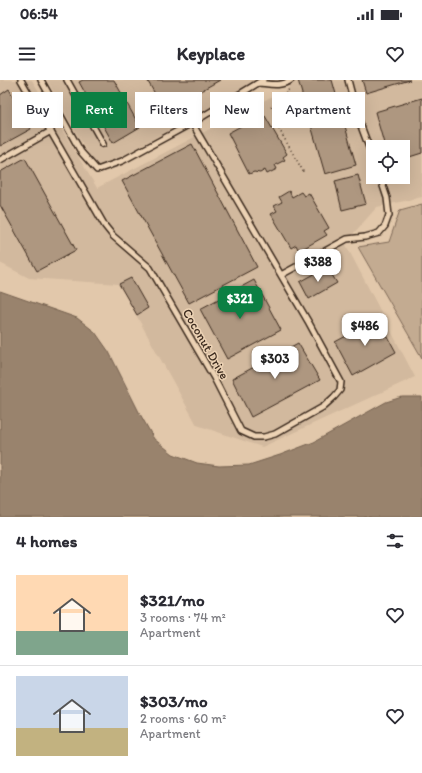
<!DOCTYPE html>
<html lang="en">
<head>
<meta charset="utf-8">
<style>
  body { margin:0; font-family:Itim,sans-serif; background:#f2f2f3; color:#2b2b33; height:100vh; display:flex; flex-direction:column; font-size:15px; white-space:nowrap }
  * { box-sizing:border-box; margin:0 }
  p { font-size:13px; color:#7c7c81 }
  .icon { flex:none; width:22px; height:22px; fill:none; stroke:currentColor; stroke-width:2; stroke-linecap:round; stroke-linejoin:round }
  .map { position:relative; height:437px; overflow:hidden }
  .sheet { display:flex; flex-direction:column; background:#fff; flex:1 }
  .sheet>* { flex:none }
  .hud { position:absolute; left:12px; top:12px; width:398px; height:36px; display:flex; gap:8px }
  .buttons { position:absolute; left:366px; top:60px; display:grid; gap:8px }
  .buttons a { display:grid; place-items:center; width:44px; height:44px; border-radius:0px; background:#fff; box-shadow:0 4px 16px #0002; font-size:20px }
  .price { position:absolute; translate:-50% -34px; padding:0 9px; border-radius:8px; background:#fff; color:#222; font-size:13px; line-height:26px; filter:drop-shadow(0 1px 2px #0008) }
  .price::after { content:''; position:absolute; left:50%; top:24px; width:12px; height:9px; margin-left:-6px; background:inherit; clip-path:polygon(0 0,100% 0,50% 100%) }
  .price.current { background:#0b8043; color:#fff }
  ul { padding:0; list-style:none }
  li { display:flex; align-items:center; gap:12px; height:100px; padding:0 16px }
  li+li { border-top:1px solid #e1e1e2 }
  li span { display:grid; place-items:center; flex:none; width:112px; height:80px; border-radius:0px; color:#555 }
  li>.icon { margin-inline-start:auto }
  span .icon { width:48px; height:48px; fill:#fffc; stroke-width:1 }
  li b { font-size:17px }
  h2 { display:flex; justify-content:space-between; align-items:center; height:48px; padding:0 16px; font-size:17px }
  .pill { padding:0 14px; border-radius:0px; background:#fff; box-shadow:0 4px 16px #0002; font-size:14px; line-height:36px }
  .pill.current { background:#0b8043; color:#fff }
  .status { display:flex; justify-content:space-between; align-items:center; height:28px; padding:0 20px; background:#fff; direction:ltr }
  .status svg { height:11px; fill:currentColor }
  header { display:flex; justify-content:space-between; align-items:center; height:52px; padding:0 16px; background:#fff; font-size:18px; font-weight:800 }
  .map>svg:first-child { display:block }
  .built { fill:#d2b99e; fill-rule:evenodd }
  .green { fill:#c3ab91; stroke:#7f6a58 }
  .water { fill:#99836d; stroke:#735f4d }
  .building { fill:#ae9780; stroke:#3b2a1e }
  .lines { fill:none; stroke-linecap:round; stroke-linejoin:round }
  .lane-casing { stroke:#3b2a1e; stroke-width:8 }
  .path { stroke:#3b2a1e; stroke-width:1.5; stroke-dasharray:1 3; stroke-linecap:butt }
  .lane { stroke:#ecd2b4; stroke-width:5 }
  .labels { text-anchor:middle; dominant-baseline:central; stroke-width:3; stroke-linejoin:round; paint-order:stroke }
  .street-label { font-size:13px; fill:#3b2a1e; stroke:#ecd2b4 }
</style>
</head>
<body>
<div class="status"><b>06:54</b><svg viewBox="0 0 49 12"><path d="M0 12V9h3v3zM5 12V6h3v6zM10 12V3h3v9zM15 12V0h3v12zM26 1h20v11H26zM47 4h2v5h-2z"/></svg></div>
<header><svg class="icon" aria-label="menu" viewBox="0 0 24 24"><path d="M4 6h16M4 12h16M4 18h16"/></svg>Keyplace<svg class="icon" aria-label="heart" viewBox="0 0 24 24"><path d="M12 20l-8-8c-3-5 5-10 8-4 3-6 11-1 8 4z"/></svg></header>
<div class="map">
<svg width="422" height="437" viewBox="0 0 422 437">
  <rect width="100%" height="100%" fill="#e2c8ab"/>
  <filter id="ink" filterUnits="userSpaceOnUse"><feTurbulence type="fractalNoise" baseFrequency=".025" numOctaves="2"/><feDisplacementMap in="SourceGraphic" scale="8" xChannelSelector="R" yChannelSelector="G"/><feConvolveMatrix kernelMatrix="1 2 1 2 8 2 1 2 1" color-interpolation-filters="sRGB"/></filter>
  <g filter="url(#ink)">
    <path class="built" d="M0 0H32L97 108 269 18 286 11 294 0H422V117L377 127 345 163 415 297 262 367 197 345 119 204 29 198 0 183ZM373 67H403V97H373Z
      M47 0H257V1L97 90Z"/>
    <path class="green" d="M422 124V278L358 167 389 162 400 130Z"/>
    <path class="water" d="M0 211 77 238 95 252 109 272 140 334 154 359 173 374 197 383 219 386 249 385 280 375 314 362 386 322 402 317H422V437H0Z"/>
    <path class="building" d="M83 0H114L140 47 113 63 79 2Z
      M147 0H220L165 31Z
      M298 0H332L356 85 325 94Z
      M362 0H410L366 13Z
      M9 9 31 49 0 66V15Z
      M422 18V73L403 79V67H385L375 32Z
      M260 35 262 38 265 36 287 74 283 77 285 80 275 85 277 89 267 94 265 90 260 93 254 92 249 94 228 53 241 46 238 41 248 37 251 40Z
      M192 64 257 187 189 223 122 101Z
      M25 78 76 170 37 191 0 125V92Z
      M358 95 366 124 342 130 335 101Z
      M289 111 292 117 301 112 304 116 309 113 329 148 324 151 327 155 299 171 296 165 291 168 271 134 277 131 274 126 282 122 279 117Z
      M327 187 337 203 309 219 300 202Z
      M131 198 148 228 137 235 119 204Z
      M254 200 281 250 227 279 200 229Z
      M378 239 396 272 353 296 335 262Z
      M298 263 320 300 251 337 232 299Z"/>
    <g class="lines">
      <g class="lane-casing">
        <path id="lane" d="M21 0 105 146 113 156 150 188 214 298 241 351 254 357H264L275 354 323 327 334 317 340 310 341 302 309 243 192 43
          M41 0 81 72 97 90 122 81 192 43 263 0
          M67 0 103 64
          M348 0 358 38 373 78
          M259 3C270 4 281 7 291 0
          M0 80 51 51
          M281 195 347 159 365 157 379 153 385 146 389 135 387 118 380 97"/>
      </g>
      <path class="path" d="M271 27 280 21 290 8
        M278 37 279 49 304 93"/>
      <use href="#lane" class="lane"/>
    </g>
  </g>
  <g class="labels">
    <g class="street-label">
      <text transform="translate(206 264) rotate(60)">Coconut Drive</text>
    </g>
  </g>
</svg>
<div class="buttons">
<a><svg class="icon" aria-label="locate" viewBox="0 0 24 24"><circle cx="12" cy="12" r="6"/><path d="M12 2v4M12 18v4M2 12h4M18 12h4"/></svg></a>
</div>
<b class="price" style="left:318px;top:203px">$388</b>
<b class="price current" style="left:240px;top:240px">$321</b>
<b class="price" style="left:365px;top:267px">$486</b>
<b class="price" style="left:275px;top:300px">$303</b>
<div class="hud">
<a class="pill">Buy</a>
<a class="pill current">Rent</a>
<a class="pill">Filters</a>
<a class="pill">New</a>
<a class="pill">Apartment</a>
</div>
</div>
<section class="sheet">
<h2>4 homes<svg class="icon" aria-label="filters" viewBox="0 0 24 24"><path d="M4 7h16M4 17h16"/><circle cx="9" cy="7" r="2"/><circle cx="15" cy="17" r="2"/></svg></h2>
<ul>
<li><span style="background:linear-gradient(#ffd9b3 70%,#7fa58c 0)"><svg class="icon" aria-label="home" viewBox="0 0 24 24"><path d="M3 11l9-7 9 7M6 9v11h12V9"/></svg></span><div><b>$321/mo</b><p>3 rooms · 74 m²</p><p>Apartment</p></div><svg class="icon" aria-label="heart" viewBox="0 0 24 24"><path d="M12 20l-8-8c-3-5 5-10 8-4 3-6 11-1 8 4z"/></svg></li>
<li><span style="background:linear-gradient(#c9d6e8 65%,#c2b280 0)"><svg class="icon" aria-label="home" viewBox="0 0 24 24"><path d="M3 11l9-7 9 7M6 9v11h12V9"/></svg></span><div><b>$303/mo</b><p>2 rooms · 60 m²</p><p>Apartment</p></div><svg class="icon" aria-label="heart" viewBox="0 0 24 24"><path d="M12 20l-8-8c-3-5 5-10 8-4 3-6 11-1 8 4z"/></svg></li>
</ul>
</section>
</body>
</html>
